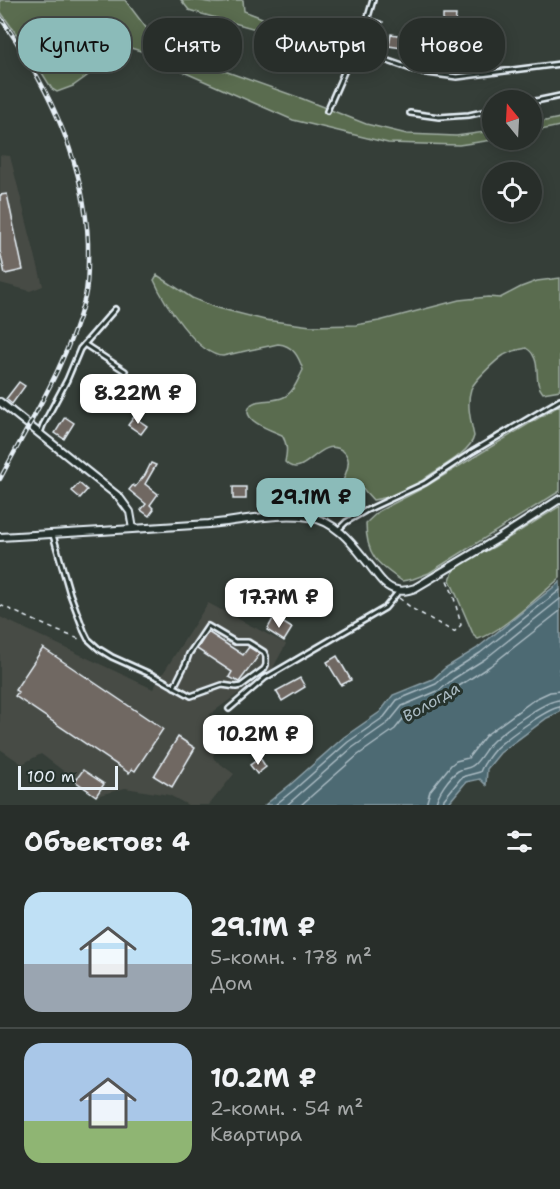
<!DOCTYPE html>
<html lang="ru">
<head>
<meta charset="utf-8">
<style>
  body { margin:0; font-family:"Shantell Sans",sans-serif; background:#343a36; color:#f1f3f6; height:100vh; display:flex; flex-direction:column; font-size:22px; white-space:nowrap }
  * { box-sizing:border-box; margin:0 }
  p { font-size:20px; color:#a5a8a8 }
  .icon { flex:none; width:33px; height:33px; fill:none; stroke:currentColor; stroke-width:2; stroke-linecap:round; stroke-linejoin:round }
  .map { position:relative; height:805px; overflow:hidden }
  .side { display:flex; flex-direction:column; background:#282e2a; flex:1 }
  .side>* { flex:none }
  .banner { position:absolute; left:18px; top:18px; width:525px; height:54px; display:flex; gap:12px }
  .needle { width:39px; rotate:342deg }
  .tools { position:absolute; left:482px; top:90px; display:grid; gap:12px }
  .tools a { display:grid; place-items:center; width:60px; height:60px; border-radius:50%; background:#282e2a; box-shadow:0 3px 15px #0003,0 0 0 2px #444a47; font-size:30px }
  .scale { position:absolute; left:18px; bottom:15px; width:100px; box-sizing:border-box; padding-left:6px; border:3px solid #e8f1f8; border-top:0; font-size:16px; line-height:21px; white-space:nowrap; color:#e8f1f8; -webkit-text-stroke:4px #26332d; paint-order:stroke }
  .price { position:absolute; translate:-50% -51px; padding:0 14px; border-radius:12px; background:#fff; color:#222; font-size:20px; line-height:39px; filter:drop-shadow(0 2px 3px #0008) }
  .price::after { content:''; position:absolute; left:50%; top:36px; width:18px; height:14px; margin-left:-9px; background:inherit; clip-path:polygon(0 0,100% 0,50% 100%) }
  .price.current { background:#8bbbb9; color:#111 }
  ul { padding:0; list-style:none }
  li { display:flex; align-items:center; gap:18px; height:150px; padding:0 24px }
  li+li { border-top:2px solid #444a47 }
  li span { display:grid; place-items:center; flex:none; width:168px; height:120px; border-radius:18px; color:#555 }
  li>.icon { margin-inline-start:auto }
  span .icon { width:72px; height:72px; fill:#fffc; stroke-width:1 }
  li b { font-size:26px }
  h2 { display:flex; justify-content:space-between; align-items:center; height:72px; padding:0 24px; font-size:26px }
  .tag { padding:0 21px; border-radius:24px; background:#282e2a; box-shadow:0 3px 15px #0003,0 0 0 2px #444a47; font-size:21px; line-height:54px }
  .tag.current { background:#8bbbb9; color:#111 }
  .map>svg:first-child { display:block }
  .built { fill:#474b45 }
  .green { fill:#5a6c4f; stroke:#a1aea4; stroke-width:1.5 }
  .water { fill:#4e6a73; stroke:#8ca0a8; stroke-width:1.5 }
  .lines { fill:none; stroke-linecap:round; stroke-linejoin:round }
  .shore { stroke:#aabbc3; stroke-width:1.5 }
  .building { fill:#706862; stroke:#e8f1f8; stroke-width:1.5 }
  .service-casing { stroke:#e8f1f8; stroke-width:8 }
  .minor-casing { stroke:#e8f1f8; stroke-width:10 }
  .path { stroke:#e8f1f8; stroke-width:1.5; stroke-dasharray:4.5 4.5; stroke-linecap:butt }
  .service { stroke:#26332d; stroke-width:3 }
  .minor { stroke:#26332d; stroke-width:6 }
  .rail-casing { stroke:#e8f1f8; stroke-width:4.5 }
  .rail { stroke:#26332d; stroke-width:2; stroke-dasharray:7; stroke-linecap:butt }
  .labels { text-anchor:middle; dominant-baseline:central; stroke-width:6; stroke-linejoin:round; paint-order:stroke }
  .water-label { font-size:16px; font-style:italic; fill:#aabbc3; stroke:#26332d }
</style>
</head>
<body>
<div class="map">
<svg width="560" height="805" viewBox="0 0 560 805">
  <rect width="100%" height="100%" fill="#353e38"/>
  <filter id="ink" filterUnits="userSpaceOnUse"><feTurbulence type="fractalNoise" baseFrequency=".0167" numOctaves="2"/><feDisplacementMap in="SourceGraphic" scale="12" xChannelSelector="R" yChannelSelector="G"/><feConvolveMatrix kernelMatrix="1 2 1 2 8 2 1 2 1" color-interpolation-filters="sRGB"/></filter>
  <g filter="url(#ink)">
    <path class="built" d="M0 155 10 156 43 286 30 291 0 283Z
      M208 603 286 644 273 668 209 715 231 726 213 756 214 759 234 774 209 805H188L169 795 125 788 96 796 41 754 22 764 0 749V617L153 689Z"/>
    <path class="green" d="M0 0H125L150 33 159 40 219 69 303 99 366 124 407 134 456 136 492 131V140L459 145 388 143 293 120 179 70 151 54 124 46H118L108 49 87 76 73 86 57 92 52 89 29 52 0 11Z
      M181 0C188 0 196 0 202 1 211 3 218 4 228 2L229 0H243L244 11 340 48 342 51 339 52 202 14 189 10Z
      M560 118V126L531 132V124Z
      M157 275 192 298 214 307 265 320 311 326 356 325 379 321 459 300 488 297 500 298 521 287 537 281 560 278V390L543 393C533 382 541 367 533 355 532 352 529 350 526 348 519 350 510 351 504 355 496 360 474 381 471 389 466 404 471 422 474 436 471 452 441 467 428 476 422 480 416 486 409 490 397 496 386 498 373 500L364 490 352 488 343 482C344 476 348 470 348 464 349 460 347 454 343 451 320 434 304 482 285 462 287 452 288 445 282 435 273 431 242 421 249 408 250 405 253 403 256 402 265 400 276 401 284 397 294 392 298 379 303 370 299 357 293 345 278 344 266 347 253 349 241 352 236 353 229 355 223 356 198 356 163 301 154 280Z
      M560 405V491L429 573 413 579 402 581C377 564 366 555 366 523L379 511 423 488Z
      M560 506V578C541 594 500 633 478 639L474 636 450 580 454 569 464 562 494 547Z"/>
    <path class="water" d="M560 582V712L547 718 500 753 487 769 486 785 480 779 466 782 447 805H265L291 784 344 737 380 712 393 695 433 679 445 668 476 649Z"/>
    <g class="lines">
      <path class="shore" d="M275 805 295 789 348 742 384 717 397 700 436 684 449 673 480 653 560 590
        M287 805 352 748 389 722 402 706 440 690 453 679 485 659 560 599
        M301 805 358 755 395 729 407 714 445 698 459 686 490 666 560 611
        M426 805 430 791 451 765 456 761 468 758 486 735 535 699 550 692 560 691
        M436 805C436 795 450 776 458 771 463 768 468 769 472 766 477 764 485 750 489 745 500 733 545 700 560 700
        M443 805 444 799 461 778 465 776 480 772C483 764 490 755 496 748 507 738 546 709 560 707"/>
    </g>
    <path class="building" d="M443 15H456L455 25H443Z
      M372 18 383 22 379 32 368 27Z
      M391 34 403 36 402 48 389 46Z
      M7 194 23 270 5 274 0 251V195Z
      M19 382 25 386 12 404 6 399Z
      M155 383 166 390 160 398 150 391Z
      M65 417 74 423 64 439 55 433Z
      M134 417 147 426 141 434 128 425Z
      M151 463 156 465 145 484 158 494 150 505 154 509 149 516 141 510 146 504 129 490 133 485 135 487 145 475Z
      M79 483 87 490 80 498 72 491Z
      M233 487H246V499H233Z
      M274 617 292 628 284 641 267 630Z
      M208 632 243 655 249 647 260 654 239 682 229 677 232 672 197 649Z
      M43 648 163 729 135 771 132 769 129 773 15 696 18 692 15 690Z
      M337 656 351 680 341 685 327 662Z
      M300 678 305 687 282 701 276 691Z
      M178 737 195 748 172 787 154 776Z
      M260 758 266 767 257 774 250 765Z
      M83 770 104 784 96 796 75 781Z"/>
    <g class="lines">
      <g class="service-casing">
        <path id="service" d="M362 52 420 72 457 77 560 64
          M531 102 560 96
          M327 111 368 17 373 0
          M410 113 439 117 469 115 492 110
          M84 344 125 371
          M40 433 43 425 67 380 80 349 115 309
          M338 530 346 522 365 511 425 483 472 452 560 400
          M53 535 70 594 84 631 88 639 99 649 112 657 159 678 191 696 222 685 236 687 241 686 264 669 266 665V656L264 652 248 642H235L208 626 189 654 186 663 174 687
          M229 709 265 678 385 608 399 591"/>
      </g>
      <g class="minor-casing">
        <path id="minor" d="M0 402 119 497 130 512 133 529
          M0 537C70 533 139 529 209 524 239 521 280 512 309 517 337 521 354 546 371 567 378 576 385 588 397 590 404 592 409 590 415 588L499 538 560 499"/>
      </g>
      <path class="path" d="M399 598 413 609 454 632 461 625 453 594 445 576
        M0 605 58 631 82 640"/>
      <use href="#service" class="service"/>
      <use href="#minor" class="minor"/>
      <g class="rail-casing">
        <path id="rail" d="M0 17C47 84 85 160 88 243 88 261 89 280 85 297 68 362 31 420 0 479"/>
      </g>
      <use href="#rail" class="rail"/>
    </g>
  </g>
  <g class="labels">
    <g class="water-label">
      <text transform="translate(431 702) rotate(-30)">Вологда</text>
    </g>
  </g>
</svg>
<div class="tools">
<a><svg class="needle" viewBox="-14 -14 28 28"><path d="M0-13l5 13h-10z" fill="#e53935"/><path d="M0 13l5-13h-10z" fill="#a5a8a8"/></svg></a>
<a><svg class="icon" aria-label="locate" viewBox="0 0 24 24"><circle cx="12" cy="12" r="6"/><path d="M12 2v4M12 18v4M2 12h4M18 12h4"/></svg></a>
</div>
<div class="scale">100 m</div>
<b class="price" style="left:138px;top:425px">8.22M ₽</b>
<b class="price current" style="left:311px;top:529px">29.1M ₽</b>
<b class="price" style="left:279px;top:629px">17.7M ₽</b>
<b class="price" style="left:258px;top:766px">10.2M ₽</b>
<div class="banner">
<a class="tag current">Купить</a>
<a class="tag">Снять</a>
<a class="tag">Фильтры</a>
<a class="tag">Новое</a>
</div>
</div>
<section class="side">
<h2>Объектов: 4<svg class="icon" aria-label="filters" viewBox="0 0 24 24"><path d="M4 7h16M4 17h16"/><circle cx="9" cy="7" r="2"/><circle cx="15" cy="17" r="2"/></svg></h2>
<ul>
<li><span style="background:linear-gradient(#bfe0f5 60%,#9aa5b1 0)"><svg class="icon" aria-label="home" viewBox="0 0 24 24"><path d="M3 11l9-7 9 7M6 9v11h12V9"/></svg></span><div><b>29.1M ₽</b><p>5-комн. · 178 m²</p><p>Дом</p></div></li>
<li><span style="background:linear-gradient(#a9c7e8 65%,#8fb573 0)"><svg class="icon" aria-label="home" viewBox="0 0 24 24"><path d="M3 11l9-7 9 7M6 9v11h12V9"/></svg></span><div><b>10.2M ₽</b><p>2-комн. · 54 m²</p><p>Квартира</p></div></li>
</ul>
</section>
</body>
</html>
